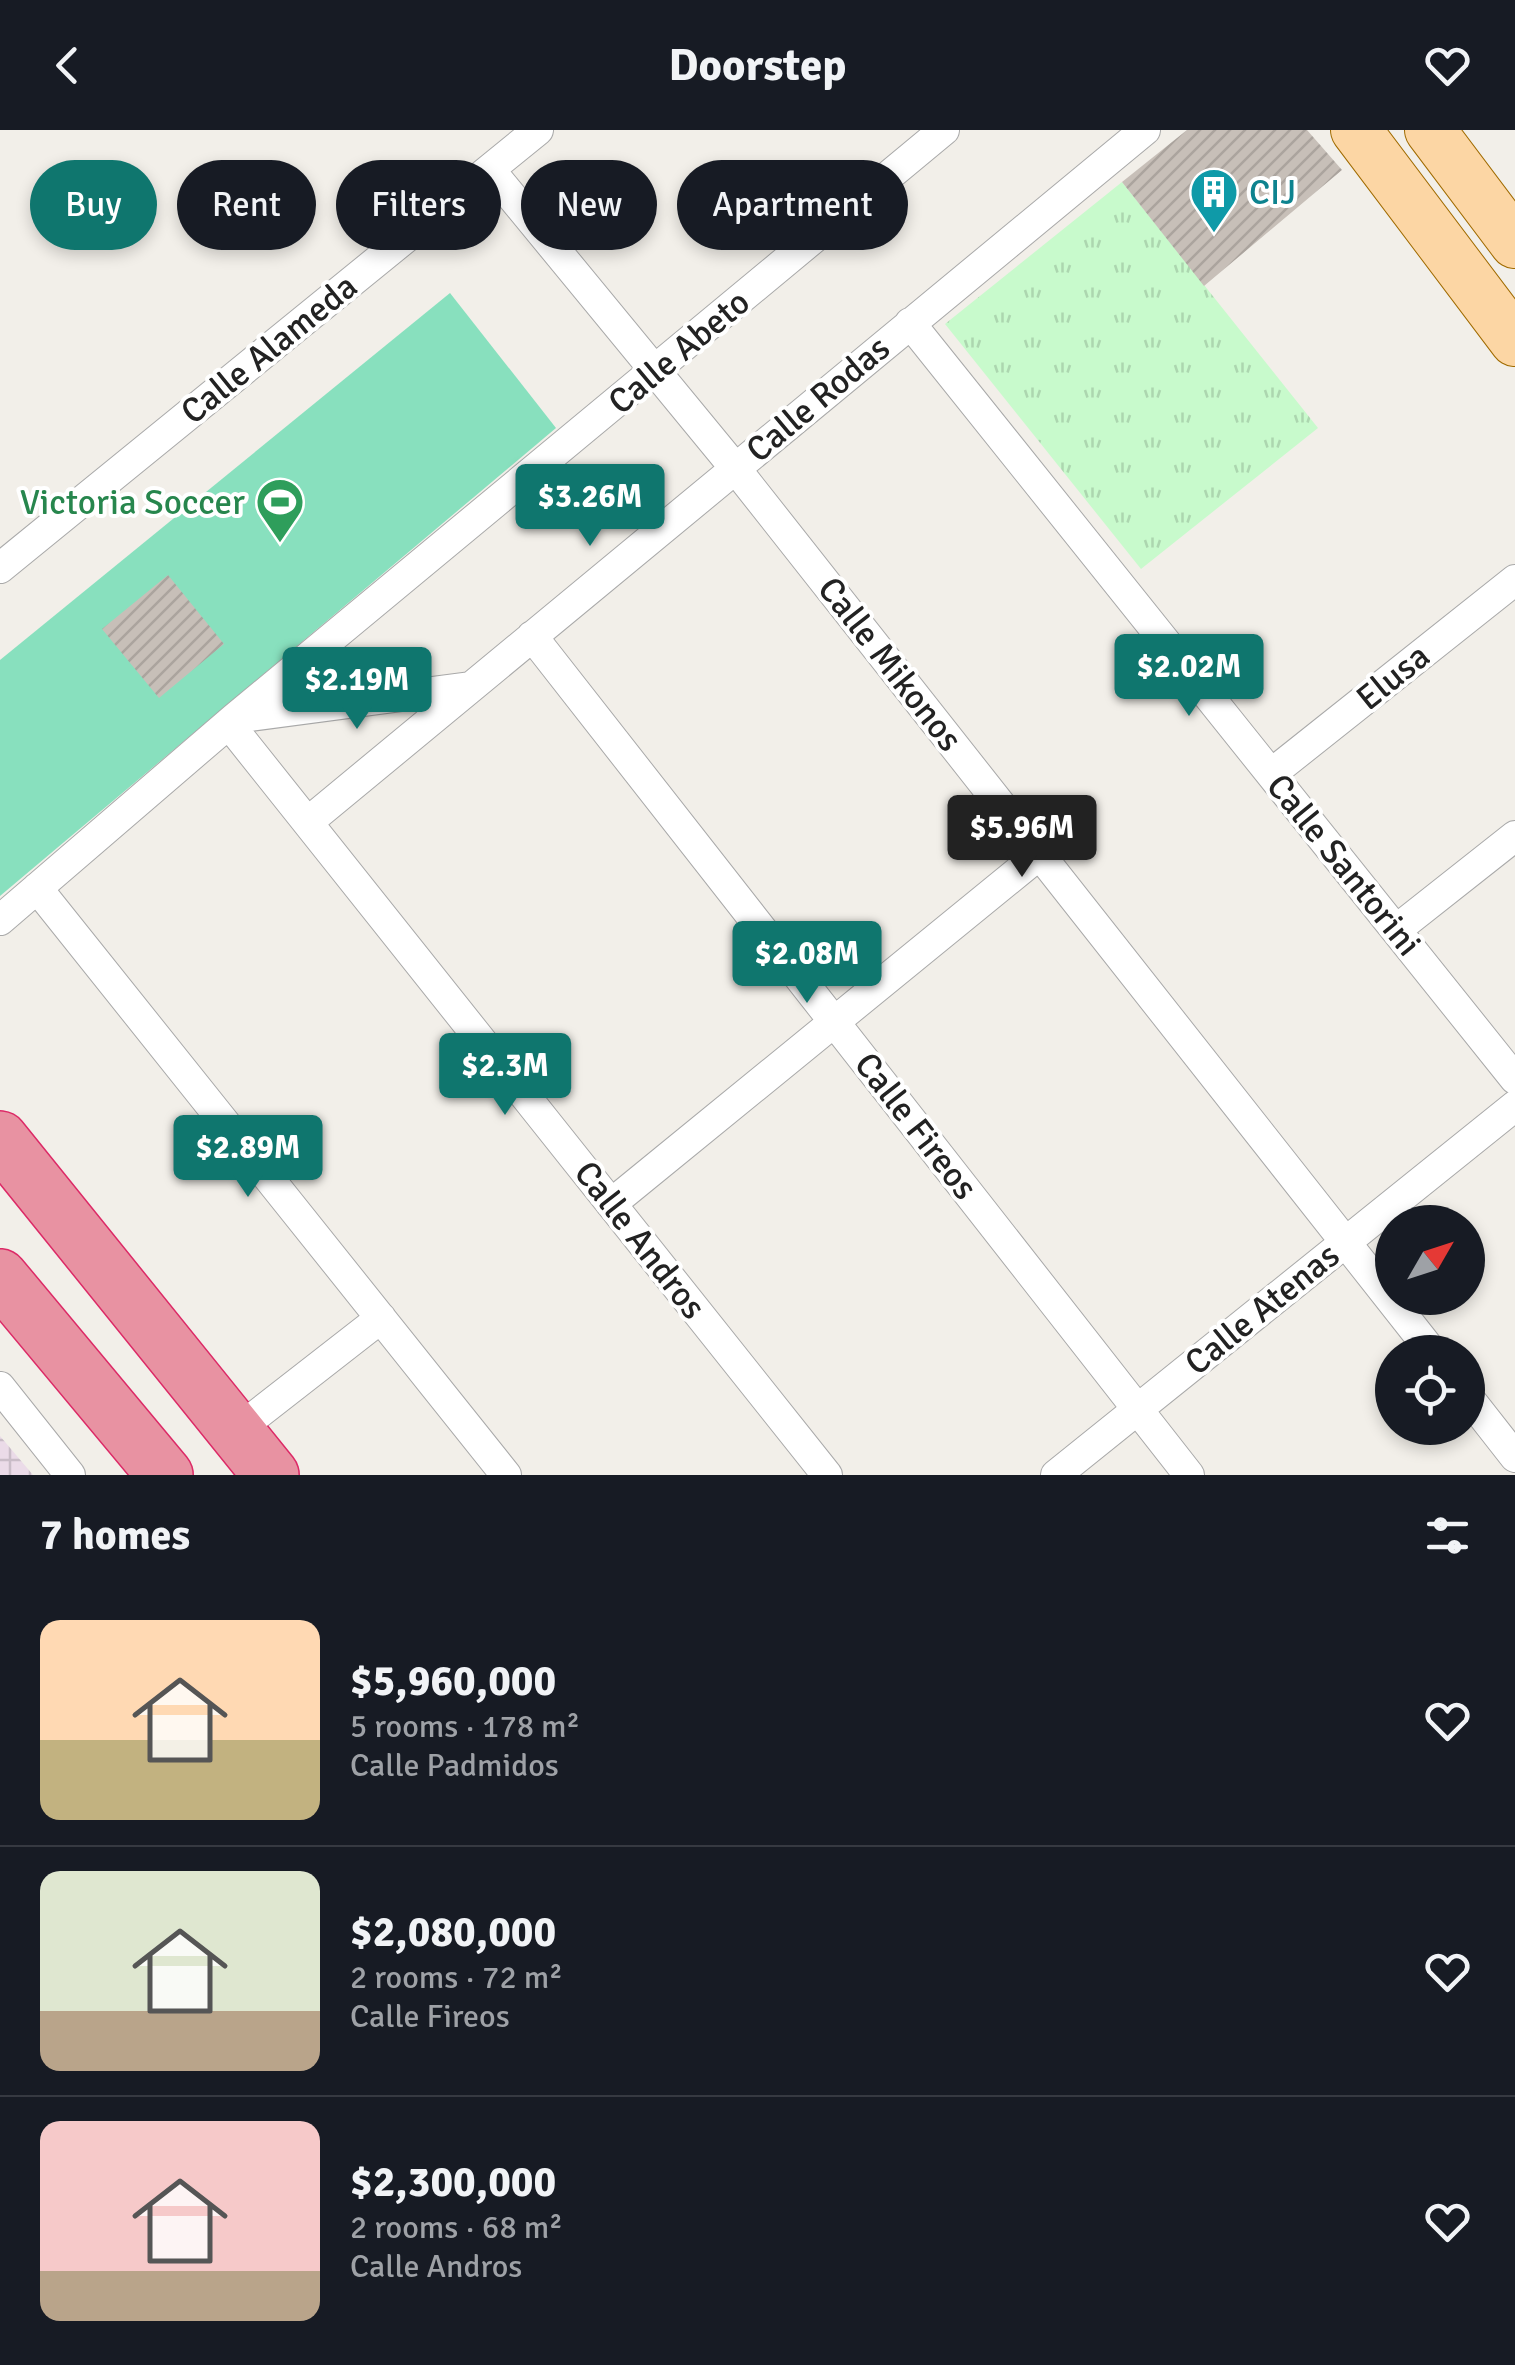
<!DOCTYPE html>
<html lang="en">
<head>
<meta charset="utf-8">
<style>
  body { margin:0; font-family:Signika,sans-serif; background:#20242c; color:#f1f3f6; height:100vh; display:flex; flex-direction:column; font-size:38px; white-space:nowrap }
  * { box-sizing:border-box; margin:0 }
  p { font-size:32px; color:#9ea1a6 }
  .icon { flex:none; width:55px; height:55px; fill:none; stroke:currentColor; stroke-width:2; stroke-linecap:round; stroke-linejoin:round }
  .map { position:relative; height:1345px; overflow:hidden }
  .side { display:flex; flex-direction:column; background:#171b24; flex:1 }
  .side>* { flex:none }
  .banner { position:absolute; left:30px; top:30px; width:1000px; height:90px; display:flex; gap:20px }
  .needle { width:65px; rotate:51deg }
  .fabs { position:absolute; left:1375px; top:1075px; display:grid; gap:20px }
  .fabs a { display:grid; place-items:center; width:110px; height:110px; border-radius:50%; background:#171b24; box-shadow:0 5px 15px #0003; font-size:50px }
  .price { position:absolute; translate:-50% -85px; padding:0 22px; border-radius:10px; background:#0f766e; color:#fff; font-size:32px; line-height:65px; filter:drop-shadow(0 2px 5px #0008) }
  .price::after { content:''; position:absolute; left:50%; top:60px; width:30px; height:22px; margin-left:-15px; background:inherit; clip-path:polygon(0 0,100% 0,50% 100%) }
  .price.selected { background:#222; color:#fff }
  ul { padding:0; list-style:none }
  li { display:flex; align-items:center; gap:30px; height:250px; padding:0 40px }
  li+li { border-top:2px solid #363941 }
  li span { display:grid; place-items:center; flex:none; width:280px; height:200px; border-radius:20px; color:#555 }
  li>.icon { margin-inline-start:auto }
  span .icon { width:120px; height:120px; fill:#fffc; stroke-width:1 }
  li b { font-size:42px }
  h2 { display:flex; justify-content:space-between; align-items:center; height:120px; padding:0 40px; font-size:42px }
  .tag { padding:0 35px; border-radius:45px; background:#171b24; box-shadow:0 5px 15px #0003; font-size:35px; line-height:90px }
  .tag.selected { background:#0f766e; color:#fff }
  header { display:flex; justify-content:space-between; align-items:center; height:130px; padding:0 40px; background:#171b24; font-size:45px; font-weight:700 }
  .map>svg:first-child { display:block }
  .industrial { fill:url(#industrial-grid) }
  .park { fill:url(#park-tufts) }
  .pitch { fill:#88e0be }
  .building { fill:url(#building-hatch) }
  .lines { fill:none; stroke-linecap:round; stroke-linejoin:round }
  .street-casing { stroke:#a9a9a9; stroke-width:32 }
  .primary-casing { stroke:#a06b00; stroke-width:52 }
  .highway-casing { stroke:#dc2a67; stroke-width:58 }
  .street { stroke:#fff; stroke-width:30 }
  .primary { stroke:#fcd6a4; stroke-width:50 }
  .highway { stroke:#e892a2; stroke-width:55 }
  .labels { text-anchor:middle; dominant-baseline:central; stroke-width:8; stroke-linejoin:round; paint-order:stroke }
  .culture-label { font-size:35px; fill:#0d838f; stroke:#fff; text-anchor:start }
  .street-label { font-size:35px; fill:#222; stroke:#fff }
  .leisure-label { font-size:35px; fill:#27864d; stroke:#fff; text-anchor:end }
</style>
</head>
<body>
<header><svg class="icon" aria-label="back" viewBox="0 0 24 24"><path d="M15 5l-7 7 7 7"/></svg>Doorstep<svg class="icon" aria-label="heart" viewBox="0 0 24 24"><path d="M12 20l-8-8c-3-5 5-10 8-4 3-6 11-1 8 4z"/></svg></header>
<div class="map">
<svg width="1515" height="1345" viewBox="0 0 1515 1345">
  <defs>
    <pattern id="industrial-grid" width="8" height="8" patternUnits="userSpaceOnUse" patternTransform="scale(2.5)"><rect width="8" height="8" fill="#ebdbe8"/><path d="M0 4h8M4 0v8" fill="none" stroke="#c9bcc7"/></pattern>
    <pattern id="park-tufts" width="24" height="20" patternUnits="userSpaceOnUse" patternTransform="scale(2.5)"><rect width="24" height="20" fill="#c8facc"/><path d="M3 7l-1-3M5 7V3M7 7l1-3M15 17l-1-3M17 17v-4M19 17l1-3" fill="none" stroke="#acd6af"/></pattern>
    <pattern id="building-hatch" width="6" height="6" patternUnits="userSpaceOnUse" patternTransform="scale(2.5)"><rect width="6" height="6" fill="#c7bfb8"/><path d="M-1 1l2-2M0 6l6-6M5 7l2-2" fill="none" stroke="#aba49e"/></pattern>
  </defs>
  <rect width="100%" height="100%" fill="#f2efe9"/>
  <path class="industrial" d="M0 1306 33 1345H0Z"/>
  <path class="park" d="M1122 52 1318 298 1141 439 945 194Z"/>
  <path class="pitch" d="M450 163 556 298 0 766V530Z"/>
  <path class="building" d="M1187 0H1307L1342 40 1204 156 1122 52Z
    M168 445 224 514 159 568 102 499Z"/>
  <g class="lines">
    <g class="street-casing">
      <path id="street" d="M490 40 735 338 1432 1222
        M910 193 1515 949
        M0 438 538 0
        M532 506 1189 1345
        M235 588 470 557
        M229 594 827 1345
        M1271 644 1515 450
        M308 692 1145 0
        M37 758 506 1345
        M0 790 235 588 944 0
        M1396 800 1515 706
        M611 1074 1040 724
        M0 1257 70 1345
        M1468 1267 1515 1327
        M236 1301 381 1188
        M1056 1345 1515 976"/>
    </g>
    <g class="primary-casing">
      <path id="primary" d="M1356 0 1515 211
        M1430 0 1515 113"/>
    </g>
    <g class="highway-casing">
      <path id="highway" d="M0 1009 271 1345
        M0 1147 165 1345"/>
    </g>
    <use href="#street" class="street"/>
    <use href="#primary" class="primary"/>
    <use href="#highway" class="highway"/>
  </g>
  <defs>
    <g id="building-pin" transform="scale(2.5)"><path d="M0 17L-7.5 6A9.5 9.5 0 1 1 7.5 6Z" fill="#0f9aa8" stroke="#fff"/><path d="M-4-6H4V6H1V3H-1V6H-4ZM-2.5-4.3h1.7v1.8h-1.7ZM.8-4.3h1.7v1.8H.8ZM-2.5-1h1.7V.8h-1.7ZM.8-1h1.7V.8H.8Z" fill="#fff"/></g>
    <g id="stadium-pin" transform="scale(2.5)"><path d="M0 17L-7.5 6A9.5 9.5 0 1 1 7.5 6Z" fill="#2e9e5b" stroke="#fff"/><path d="M0-5a6.5 5 0 1 0 0 10a6.5 5 0 1 0 0-10ZM-3.5-1.8h7v3.6h-7Z" fill="#fff"/></g>
  </defs>
  <g fill-rule="evenodd">
    <use href="#building-pin" x="1214" y="62"/>
    <use href="#stadium-pin" x="280" y="372"/>
  </g>
  <g class="labels">
    <g class="culture-label">
      <text x="1249" y="62">CIJ</text>
    </g>
    <g class="street-label">
      <text transform="translate(269 219) rotate(-39)">Calle Alameda</text>
      <text transform="translate(679 222) rotate(-40)">Calle Abeto</text>
      <text transform="translate(818 269) rotate(-40)">Calle Rodas</text>
      <text transform="translate(890 534) rotate(52)">Calle Mikonos</text>
      <text transform="translate(1393 547) rotate(-39)">Elusa</text>
      <text transform="translate(1344 735) rotate(51)">Calle Santorini</text>
      <text transform="translate(916 996) rotate(52)">Calle Fireos</text>
      <text transform="translate(640 1110) rotate(52)">Calle Andros</text>
      <text transform="translate(1262 1179) rotate(-39)">Calle Atenas</text>
    </g>
    <g class="leisure-label">
      <text x="245" y="372">Victoria Soccer</text>
    </g>
  </g>
</svg>
<div class="fabs">
<a><svg class="needle" viewBox="-14 -14 28 28"><path d="M0-13l5 13h-10z" fill="#e53935"/><path d="M0 13l5-13h-10z" fill="#9ea1a6"/></svg></a>
<a><svg class="icon" aria-label="locate" viewBox="0 0 24 24"><circle cx="12" cy="12" r="6"/><path d="M12 2v4M12 18v4M2 12h4M18 12h4"/></svg></a>
</div>
<b class="price" style="left:590px;top:419px">$3.26M</b>
<b class="price" style="left:1189px;top:589px">$2.02M</b>
<b class="price" style="left:357px;top:602px">$2.19M</b>
<b class="price selected" style="left:1022px;top:750px">$5.96M</b>
<b class="price" style="left:807px;top:876px">$2.08M</b>
<b class="price" style="left:505px;top:988px">$2.3M</b>
<b class="price" style="left:248px;top:1070px">$2.89M</b>
<div class="banner">
<a class="tag selected">Buy</a>
<a class="tag">Rent</a>
<a class="tag">Filters</a>
<a class="tag">New</a>
<a class="tag">Apartment</a>
</div>
</div>
<section class="side">
<h2>7 homes<svg class="icon" aria-label="filters" viewBox="0 0 24 24"><path d="M4 7h16M4 17h16"/><circle cx="9" cy="7" r="2"/><circle cx="15" cy="17" r="2"/></svg></h2>
<ul>
<li><span style="background:linear-gradient(#ffd9b3 60%,#c2b280 0)"><svg class="icon" aria-label="home" viewBox="0 0 24 24"><path d="M3 11l9-7 9 7M6 9v11h12V9"/></svg></span><div><b>$5,960,000</b><p>5 rooms · 178 m²</p><p>Calle Padmidos</p></div><svg class="icon" aria-label="heart" viewBox="0 0 24 24"><path d="M12 20l-8-8c-3-5 5-10 8-4 3-6 11-1 8 4z"/></svg></li>
<li><span style="background:linear-gradient(#dfe7d0 70%,#b9a48a 0)"><svg class="icon" aria-label="home" viewBox="0 0 24 24"><path d="M3 11l9-7 9 7M6 9v11h12V9"/></svg></span><div><b>$2,080,000</b><p>2 rooms · 72 m²</p><p>Calle Fireos</p></div><svg class="icon" aria-label="heart" viewBox="0 0 24 24"><path d="M12 20l-8-8c-3-5 5-10 8-4 3-6 11-1 8 4z"/></svg></li>
<li><span style="background:linear-gradient(#f6c9c9 75%,#b9a48a 0)"><svg class="icon" aria-label="home" viewBox="0 0 24 24"><path d="M3 11l9-7 9 7M6 9v11h12V9"/></svg></span><div><b>$2,300,000</b><p>2 rooms · 68 m²</p><p>Calle Andros</p></div><svg class="icon" aria-label="heart" viewBox="0 0 24 24"><path d="M12 20l-8-8c-3-5 5-10 8-4 3-6 11-1 8 4z"/></svg></li>
</ul>
</section>
</body>
</html>
